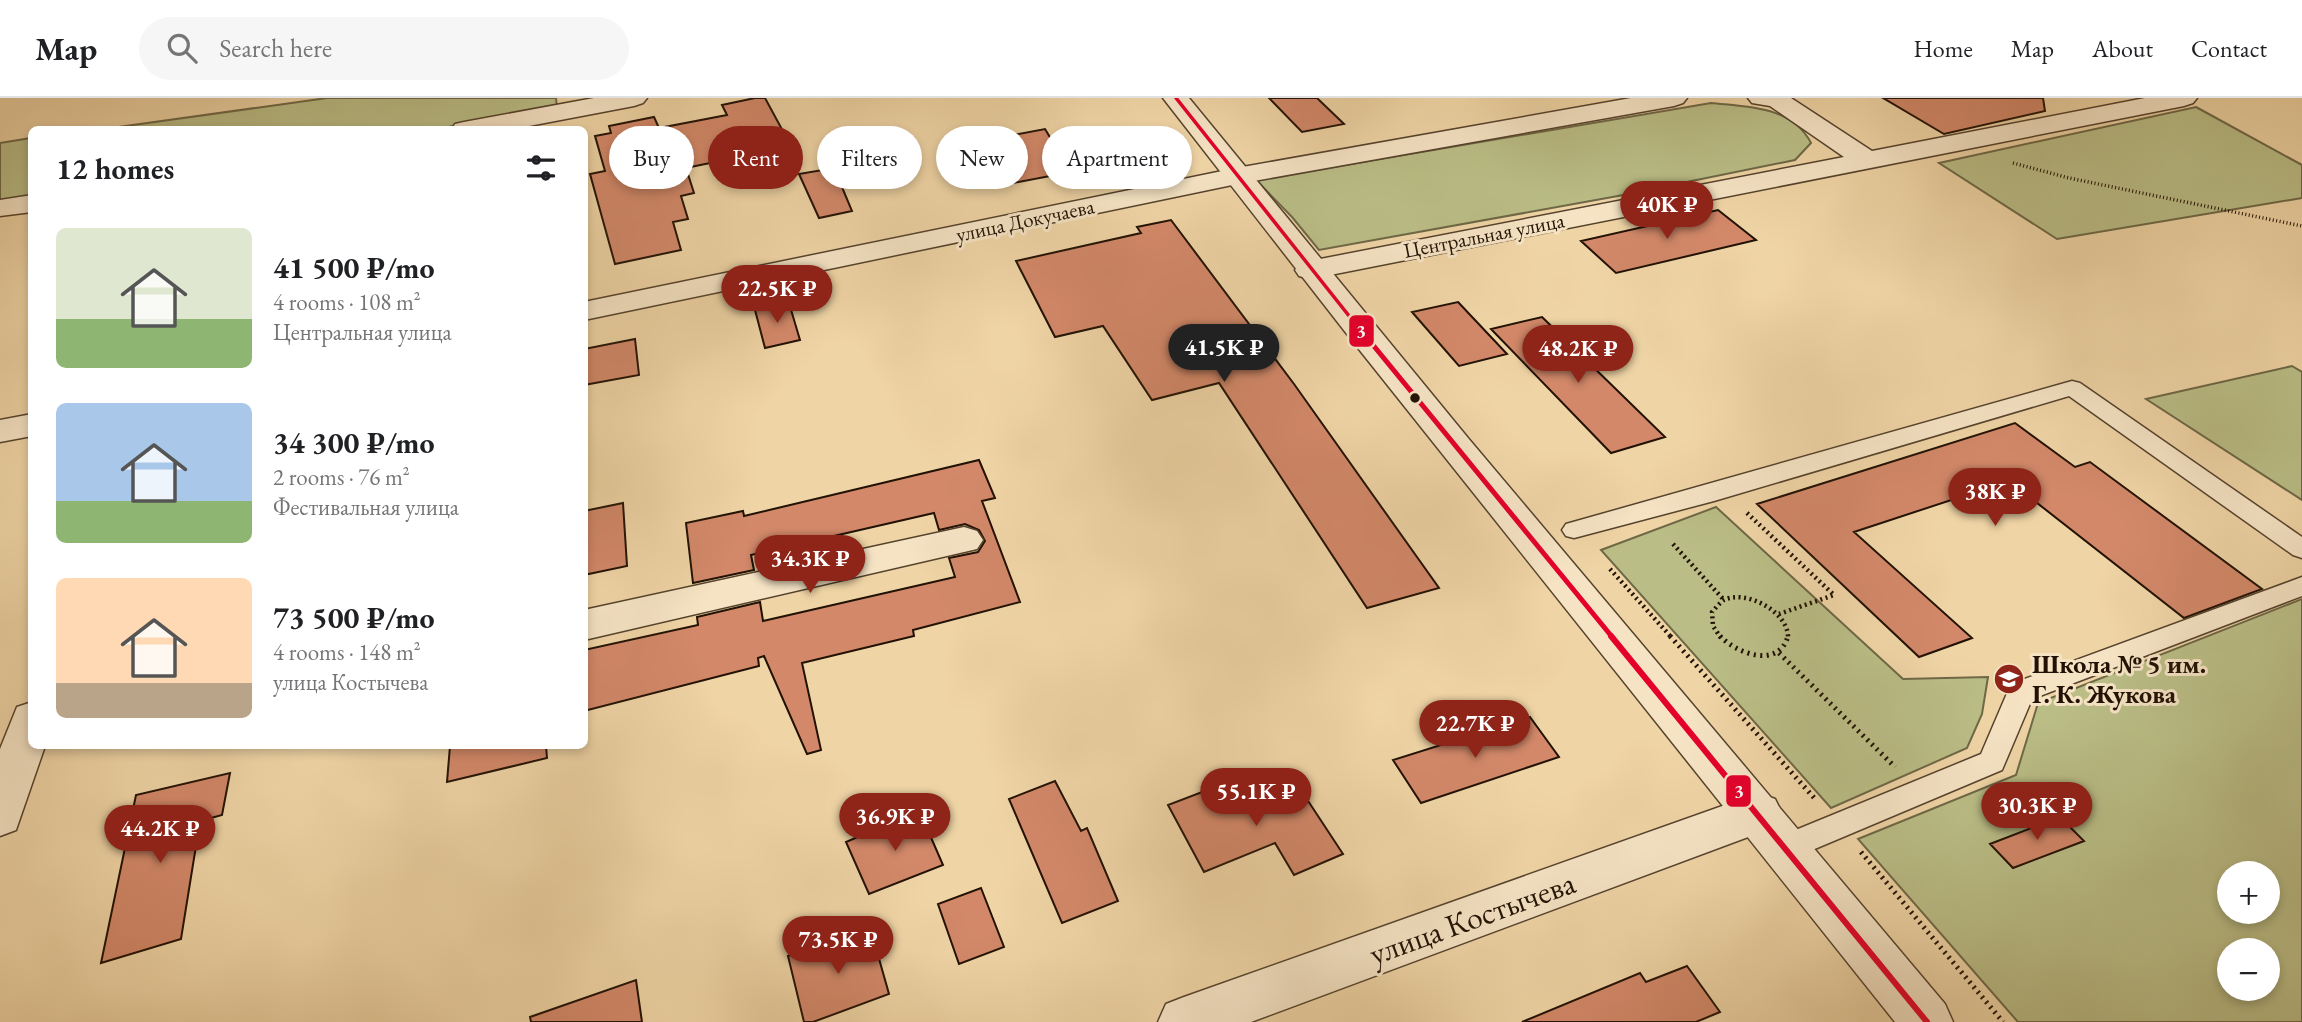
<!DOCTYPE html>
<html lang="en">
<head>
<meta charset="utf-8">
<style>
  body { margin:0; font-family:"EB Garamond",serif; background:#f6f6f6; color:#202124; height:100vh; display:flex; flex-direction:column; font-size:26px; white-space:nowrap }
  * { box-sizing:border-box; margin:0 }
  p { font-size:23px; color:#757577 }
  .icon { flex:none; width:38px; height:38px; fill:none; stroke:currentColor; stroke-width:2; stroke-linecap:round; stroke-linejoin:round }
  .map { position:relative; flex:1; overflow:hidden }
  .sheet { position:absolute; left:28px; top:28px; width:560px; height:623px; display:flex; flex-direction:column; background:#fff; border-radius:10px; box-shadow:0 4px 10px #0003 }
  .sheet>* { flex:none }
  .banner { position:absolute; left:609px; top:28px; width:665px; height:63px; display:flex; gap:14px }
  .controls { position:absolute; left:2217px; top:763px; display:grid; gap:14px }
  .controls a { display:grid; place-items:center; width:63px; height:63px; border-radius:50%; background:#fff; box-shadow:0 4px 10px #0003; font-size:35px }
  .price { position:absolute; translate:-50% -60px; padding:0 16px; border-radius:24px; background:#8f2418; color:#fff; font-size:23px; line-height:46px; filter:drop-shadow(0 2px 4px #0008) }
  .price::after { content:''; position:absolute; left:50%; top:42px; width:21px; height:16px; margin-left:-10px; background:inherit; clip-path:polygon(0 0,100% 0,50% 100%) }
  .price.on { background:#222; color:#fff }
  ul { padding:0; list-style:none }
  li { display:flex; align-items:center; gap:21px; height:175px; padding:0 28px }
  li span { display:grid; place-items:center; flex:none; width:196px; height:140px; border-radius:10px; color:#555 }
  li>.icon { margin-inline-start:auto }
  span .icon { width:84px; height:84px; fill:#fffc; stroke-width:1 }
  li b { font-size:30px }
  h2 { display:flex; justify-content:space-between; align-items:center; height:84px; padding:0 28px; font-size:30px }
  .chip { padding:0 24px; border-radius:32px; background:#fff; box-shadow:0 4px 10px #0003; font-size:24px; line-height:63px }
  .chip.on { background:#8f2418; color:#fff }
  header { display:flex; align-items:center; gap:42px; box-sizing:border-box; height:98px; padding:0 35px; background:#fff; border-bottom:2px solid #e0e0e0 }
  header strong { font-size:33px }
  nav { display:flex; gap:38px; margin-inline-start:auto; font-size:24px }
  .search { width:490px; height:63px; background:#f6f6f6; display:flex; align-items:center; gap:18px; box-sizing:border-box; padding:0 24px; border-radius:38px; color:#757577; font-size:26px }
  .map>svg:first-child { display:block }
  .green { fill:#babd86; stroke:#6e6846; stroke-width:2; fill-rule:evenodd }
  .building { fill:#d28869; stroke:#221205; stroke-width:2 }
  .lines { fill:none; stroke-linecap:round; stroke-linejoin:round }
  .service-casing { stroke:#55422d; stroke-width:3 }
  .minor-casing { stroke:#55422d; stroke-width:3 }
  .tertiary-casing { stroke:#55422d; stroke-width:3 }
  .path-far2 { stroke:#221205; stroke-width:3.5; stroke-dasharray:1 2.5; stroke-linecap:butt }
  .path-far1 { stroke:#221205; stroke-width:4.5; stroke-dasharray:2 3.5; stroke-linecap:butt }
  .path { stroke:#221205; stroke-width:5; stroke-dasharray:2 4.5; stroke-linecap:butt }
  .service { fill:#f5e3c4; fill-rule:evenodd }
  .minor { fill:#f5e3c4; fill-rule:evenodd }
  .tertiary { fill:#f5e3c4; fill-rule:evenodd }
  .bus-1-far2-casing { stroke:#f5e3c4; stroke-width:7 }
  .bus-1-far1-casing { stroke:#f5e3c4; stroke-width:10 }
  .bus-1-casing { stroke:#f5e3c4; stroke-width:11 }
  .bus-1-far2 { stroke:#e4002b; stroke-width:3.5 }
  .bus-1-far1 { stroke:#e4002b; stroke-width:5 }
  .bus-1 { stroke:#e4002b; stroke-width:6 }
  .bus-dot { fill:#221205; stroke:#f5e3c4; stroke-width:2.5 }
  .labels { text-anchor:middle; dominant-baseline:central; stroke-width:6; stroke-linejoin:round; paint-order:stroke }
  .far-street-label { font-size:21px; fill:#221205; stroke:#f5e3c4 }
  .poi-label { font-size:26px; font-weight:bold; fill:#221205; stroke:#f5e3c4; text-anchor:start }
  .near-street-label { font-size:32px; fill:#221205; stroke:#f5e3c4 }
  .line-badge { stroke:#f5e3c4; stroke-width:2.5 }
  .badge-label { font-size:19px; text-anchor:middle; font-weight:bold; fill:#fff }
</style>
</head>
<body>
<header>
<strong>Map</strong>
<div class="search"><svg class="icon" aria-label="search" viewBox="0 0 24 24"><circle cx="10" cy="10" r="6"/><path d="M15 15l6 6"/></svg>Search here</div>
<nav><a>Home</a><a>Map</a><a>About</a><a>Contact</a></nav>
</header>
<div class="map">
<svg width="2302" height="924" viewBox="0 0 2302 924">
  <rect width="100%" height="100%" fill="#efd4a5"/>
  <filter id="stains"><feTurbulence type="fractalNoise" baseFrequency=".00286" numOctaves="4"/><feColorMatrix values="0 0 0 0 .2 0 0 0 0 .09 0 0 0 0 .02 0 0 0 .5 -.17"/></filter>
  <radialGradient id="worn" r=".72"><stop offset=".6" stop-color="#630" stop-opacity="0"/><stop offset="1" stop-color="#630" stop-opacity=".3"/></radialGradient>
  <path class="green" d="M327 0H556L557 10 436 31 97 32Z
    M1711 5C1748 9 1792 8 1811 45L1795 62 1618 98 1319 152 1292 119 1256 82Z
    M2196 9 2302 67V100L2057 141 1939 65Z
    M31 40V99L0 105V45Z
    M2292 268 2302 274V402L2146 301Z
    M1716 409 1903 581 1988 579 1982 616 1967 650 1831 710 1601 452Z
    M2302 501V924H2018L1858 741 2016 677 2038 605ZM2230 775H2268V814H2230ZM2230 852H2268V891H2230Z"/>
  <path class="building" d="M755 0H765L791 48 686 70 694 95 681 98 688 121 673 124 681 152 615 166 590 76 605 73 595 38 611 35 609 28 654 19 659 30 727 17 722 7Z
    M1269 0H1317L1344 26 1302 34Z
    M1883 0H2043L2045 13 1944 36Z
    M1045 31 1071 74 1013 85 986 42Z
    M834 70 852 113 819 120 799 76Z
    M1718 112 1756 142 1616 175 1581 143Z
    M1171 122 1294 286 1439 490 1367 510 1219 285 1152 302 1103 228 1055 239 1016 163 1141 135 1137 129Z
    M1458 204 1507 256 1459 268 1412 214Z
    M789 205 800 242 765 250 755 212Z
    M1542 219 1665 339 1611 355 1491 231Z
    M635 241 639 277 584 287V251Z
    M2015 325 2075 369 2090 364 2262 491 2184 520 2009 383 1854 434 1972 540 1919 559 1757 406Z
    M979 362 995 400 982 403 1020 504 913 532 914 538 802 565 821 652 807 656 764 558 758 560 759 568 584 613V552L698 527 697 519 760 504 763 523 955 479 949 460 978 454 985 443 979 432 965 426 939 432 934 415 751 457 754 472 693 485 686 425 743 413 744 418Z
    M623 405 627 468 584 477V413Z
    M1530 619 1559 659 1421 705 1393 662Z
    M450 648H546L547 660 447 684Z
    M230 675 222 717 200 723 181 841 101 865 136 697Z
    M1293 680 1343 756 1294 777 1275 745 1204 774 1168 707 1210 691 1221 710Z
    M1055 683 1081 733 1087 730 1118 803 1062 825 1009 701Z
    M919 712 943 767 869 796 846 744Z
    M2060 719 2084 743 2013 770 1990 746Z
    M981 790 1004 849 959 866 938 806Z
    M870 829 889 896 813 924H804L788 858Z
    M1687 868 1720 914 1696 924H1522L1640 875 1646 884Z
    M636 882 642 924H531L530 919Z"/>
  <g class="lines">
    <g class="service-casing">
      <path id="service" d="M2072 283 2080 285 2302 439V460L2293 457 2069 298 1714 403 1574 440 1566 438 1562 432 1566 426Z
        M2302 479V498L2032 601 2002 672 1798 758 1787 762 1776 758 1772 749 1776 740 1981 656 2011 586Z"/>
    </g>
    <g class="minor-casing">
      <path id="minor" d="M594 0H647L643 5 634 8 508 32H451L455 26 464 24Z
        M1631 0H1687L1683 5 1674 8 1237 86 584 222V204L1237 70Z
        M1748 0H1791L1872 53 2145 0H2197L2193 5 2184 8 1310 181 1299 178 1295 172 1299 166 1310 163 1844 59 1770 8 1752 5Z
        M32 97V114L0 118V102Z
        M32 316V338L0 344V322Z
        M964 429 977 433 983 442 977 451 584 542V512Z
        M32 604V648H45L16 732 0 738V651L17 609Z
        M1759 695 1775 701 1782 715 1775 729 1251 924H1158L1166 906 1184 899Z"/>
    </g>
    <g class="tertiary-casing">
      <path id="tertiary" d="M1163 0H1189L1468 340 1945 906 1953 924H1895L1350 240Z"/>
    </g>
    <path class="path-far2" d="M2013 65 2069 80 2302 128"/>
    <path class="path-far1" d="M1747 415 1834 497 1779 516
      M1673 446 1724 502
      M1610 471 1672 540
      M1721 540 1713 528 1712 514C1715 511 1720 504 1724 502 1746 491 1789 514 1788 540"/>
    <path class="path" d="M1670 538 1816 702
      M1720 538C1737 556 1779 571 1788 538
      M1779 555 1895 669
      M1861 754 2003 924"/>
    <use href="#service" class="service"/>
    <use href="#minor" class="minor"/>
    <use href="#tertiary" class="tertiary"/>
    <g class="bus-1-far2-casing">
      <path id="bus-1-far2" d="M1176 0 1365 238"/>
    </g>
    <g class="bus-1-far1-casing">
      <path id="bus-1-far1" d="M1364 236 1613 540"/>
    </g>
    <g class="bus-1-casing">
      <path id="bus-1" d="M1611 538 1927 924"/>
    </g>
    <use href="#bus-1-far2" class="bus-1-far2"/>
    <use href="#bus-1-far1" class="bus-1-far1"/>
    <use href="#bus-1" class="bus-1"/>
  </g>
  <defs>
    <g id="school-disc" transform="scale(1.575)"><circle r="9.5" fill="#8f2418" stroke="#f5e3c4"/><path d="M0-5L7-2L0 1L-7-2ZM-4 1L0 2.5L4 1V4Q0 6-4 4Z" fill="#fff"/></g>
  </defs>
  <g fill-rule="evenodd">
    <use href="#school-disc" x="2009" y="581"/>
  </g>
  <circle class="bus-dot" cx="1415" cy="300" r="6"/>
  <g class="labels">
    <g class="far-street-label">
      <text transform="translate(1025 122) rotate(-12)">улица Докучаева</text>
      <text transform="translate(1484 137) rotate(-11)">Центральная улица</text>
    </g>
    <g class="poi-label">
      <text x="2032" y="566">Школа № 5 им.<tspan x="2032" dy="30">Г. К. Жукова</tspan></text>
    </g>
    <g class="near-street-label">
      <text transform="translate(1472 820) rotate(-20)">улица Костычева</text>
    </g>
  </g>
  <g class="line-badge">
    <rect x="1348" y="216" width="27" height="34" rx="7" fill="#e4002b"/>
    <rect x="1725" y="676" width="27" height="34" rx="7" fill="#e4002b"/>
  </g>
  <g class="badge-label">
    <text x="1361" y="240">3</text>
    <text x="1739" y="700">3</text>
  </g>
  <rect width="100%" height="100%" filter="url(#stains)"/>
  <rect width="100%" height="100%" fill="url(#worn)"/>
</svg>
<div class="controls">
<a>+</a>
<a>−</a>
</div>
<b class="price" style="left:1667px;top:143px">40K ₽</b>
<b class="price" style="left:777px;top:227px">22.5K ₽</b>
<b class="price on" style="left:1224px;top:286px">41.5K ₽</b>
<b class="price" style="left:1578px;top:287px">48.2K ₽</b>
<b class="price" style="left:1995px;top:430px">38K ₽</b>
<b class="price" style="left:810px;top:497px">34.3K ₽</b>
<b class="price" style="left:1475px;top:662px">22.7K ₽</b>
<b class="price" style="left:1256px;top:730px">55.1K ₽</b>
<b class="price" style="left:2037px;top:744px">30.3K ₽</b>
<b class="price" style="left:895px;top:755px">36.9K ₽</b>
<b class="price" style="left:160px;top:767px">44.2K ₽</b>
<b class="price" style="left:838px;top:878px">73.5K ₽</b>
<div class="banner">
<a class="chip">Buy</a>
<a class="chip on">Rent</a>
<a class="chip">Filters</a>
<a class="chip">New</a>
<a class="chip">Apartment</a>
</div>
<section class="sheet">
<h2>12 homes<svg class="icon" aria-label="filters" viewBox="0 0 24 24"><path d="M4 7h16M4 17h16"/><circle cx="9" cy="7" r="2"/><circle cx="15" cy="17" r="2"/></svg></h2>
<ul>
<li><span style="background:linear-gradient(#dfe7d0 65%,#8fb573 0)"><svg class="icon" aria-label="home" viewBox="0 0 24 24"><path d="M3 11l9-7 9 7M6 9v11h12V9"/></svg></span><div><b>41 500 ₽/mo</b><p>4 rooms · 108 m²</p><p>Центральная улица</p></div></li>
<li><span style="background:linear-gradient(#a9c7e8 70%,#8fb573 0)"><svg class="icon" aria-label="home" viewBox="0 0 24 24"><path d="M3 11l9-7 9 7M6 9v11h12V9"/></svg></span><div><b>34 300 ₽/mo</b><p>2 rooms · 76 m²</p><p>Фестивальная улица</p></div></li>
<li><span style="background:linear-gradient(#ffd9b3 75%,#b9a48a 0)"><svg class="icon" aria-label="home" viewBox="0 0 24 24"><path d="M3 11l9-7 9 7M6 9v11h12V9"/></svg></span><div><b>73 500 ₽/mo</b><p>4 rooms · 148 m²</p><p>улица Костычева</p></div></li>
</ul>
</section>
</div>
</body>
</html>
